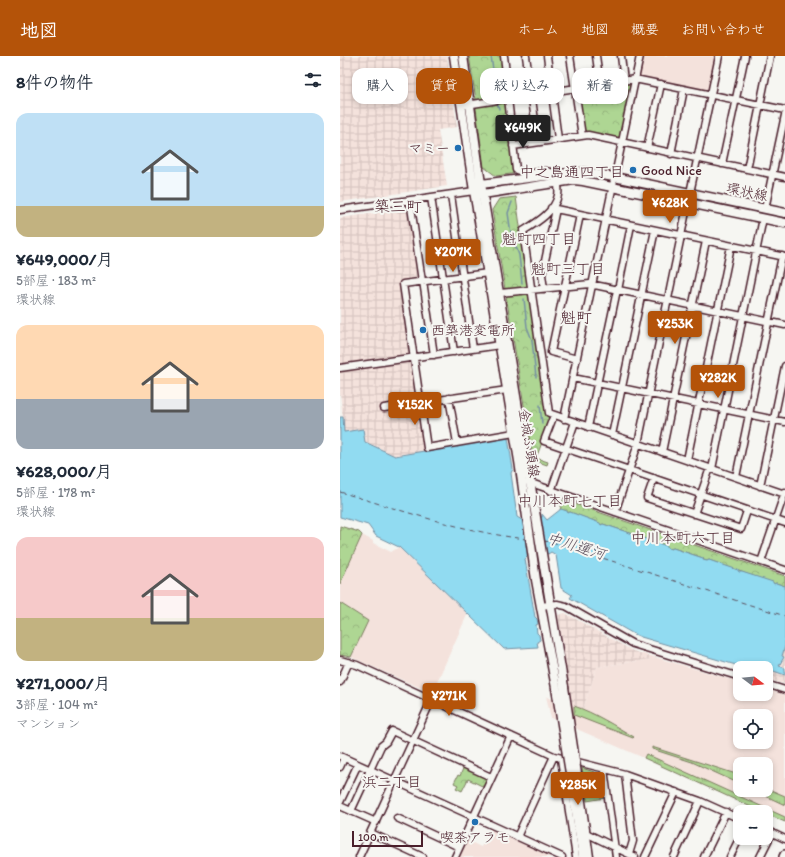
<!DOCTYPE html>
<html lang="ja">
<head>
<meta charset="utf-8">
<style>
  body { margin:0; font-family:Itim,"Klee One",sans-serif; background:#f6f6f7; color:#1f2937; height:100vh; display:flex; flex-direction:column; font-size:15px; white-space:nowrap }
  * { box-sizing:border-box; margin:0 }
  p { font-size:13px; color:#747a83 }
  .icon { flex:none; width:22px; height:22px; fill:none; stroke:currentColor; stroke-width:2; stroke-linecap:round; stroke-linejoin:round }
  .map { position:relative; flex:1; overflow:hidden }
  .sheet { display:flex; flex-direction:column; background:#fff; width:340px }
  .sheet>* { flex:none }
  .top-card { position:absolute; left:12px; top:12px; width:373px; height:36px; display:flex; gap:8px }
  .needle { width:26px; rotate:106deg }
  .fabs { position:absolute; left:393px; top:605px; display:grid; gap:8px }
  .fabs a { display:grid; place-items:center; width:40px; height:40px; border-radius:8px; background:#fff; box-shadow:0 2px 6px #0003; font-size:20px }
  .scale { position:absolute; left:12px; bottom:10px; width:71px; box-sizing:border-box; padding-left:4px; border:2px solid #4a1f2b; border-top:0; font-size:11px; line-height:14px; white-space:nowrap; color:#4a1f2b; -webkit-text-stroke:3px #f6f6f2; paint-order:stroke }
  .price { position:absolute; translate:-50% -34px; padding:0 9px; border-radius:4px; background:#b45309; color:#fff; font-size:13px; line-height:26px; filter:drop-shadow(0 1px 2px #0008) }
  .price::after { content:''; position:absolute; left:50%; top:24px; width:12px; height:9px; margin-left:-6px; background:inherit; clip-path:polygon(0 0,100% 0,50% 100%) }
  .price.active { background:#222; color:#fff }
  ul { padding:0; list-style:none }
  li { display:grid; align-content:center; gap:8px; height:212px; padding:0 16px }
  li span { display:grid; place-items:center; height:124px; border-radius:12px; color:#555 }
  li>.icon { margin-inline-start:auto }
  span .icon { width:72px; height:72px; fill:#fffc; stroke-width:1 }
  li b { font-size:17px }
  h2 { display:flex; justify-content:space-between; align-items:center; height:48px; padding:0 16px; font-size:17px }
  .pill { padding:0 14px; border-radius:12px; background:#fff; box-shadow:0 2px 6px #0003; font-size:14px; line-height:36px }
  .pill.active { background:#b45309; color:#fff }
  header { display:flex; align-items:center; gap:24px; box-sizing:border-box; height:56px; padding:0 20px; background:#b45309; color:#fff }
  header strong { font-size:19px }
  nav { display:flex; gap:22px; margin-inline-start:auto; font-size:14px }
  main { display:flex; flex:1; min-height:0 }
  .map>svg:first-child { display:block }
  .built { fill:#f4e2dc; fill-rule:evenodd }
  .industrial { fill:url(#industrial-grid) }
  .grass { fill:url(#grass-tufts); stroke:#7c7a5f }
  .forest { fill:url(#forest-crowns); stroke:#7c7a5f }
  .water { fill:#91dbf1; stroke:#7590a2 }
  .lines { fill:none; stroke-linecap:round; stroke-linejoin:round }
  .stream { stroke:#7590a2; stroke-width:1.5 }
  .ferry { stroke:#5c4e5c; stroke-width:1; stroke-dasharray:5 4; stroke-linecap:butt }
  .minor-casing { stroke:#4a1f2b; stroke-width:9 }
  .major-casing { stroke:#4a1f2b; stroke-width:11 }
  .highway-casing { stroke:#4a1f2b; stroke-width:12 }
  .minor { stroke:#f6f6f2; stroke-width:6 }
  .major { stroke:#f6f6f2; stroke-width:8 }
  .highway { stroke:#f6f6f2; stroke-width:9 }
  .major-bridge-casing { stroke:#4a1f2b; stroke-width:11; stroke-linecap:butt }
  .major-bridge { stroke:#f6f6f2; stroke-width:8 }
  .poi-dot { fill:#1f6fb2; stroke:#f6f6f2; stroke-width:1.5 }
  .labels { text-anchor:middle; dominant-baseline:central; stroke-width:4; stroke-linejoin:round; paint-order:stroke }
  .poi-label { font-size:14px; fill:#4a1f2b; stroke:#f6f6f2; text-anchor:start }
  .street-label { font-size:14px; fill:#4a1f2b; stroke:#f6f6f2 }
  .neighbourhood-label { font-size:15px; fill:#4a1f2b; stroke:#f6f6f2 }
  .water-label { font-size:15px; font-style:italic; fill:#5c4e5c; stroke:#f6f6f2 }
  .quarter-label { font-size:16px; fill:#4a1f2b; stroke:#f6f6f2 }
</style>
</head>
<body>
<header>
<strong>地図</strong>
<nav><a>ホーム</a><a>地図</a><a>概要</a><a>お問い合わせ</a></nav>
</header>
<main>
<section class="sheet">
<h2>8件の物件<svg class="icon" aria-label="filters" viewBox="0 0 24 24"><path d="M4 7h16M4 17h16"/><circle cx="9" cy="7" r="2"/><circle cx="15" cy="17" r="2"/></svg></h2>
<ul>
<li><span style="background:linear-gradient(#bfe0f5 75%,#c2b280 0)"><svg class="icon" aria-label="home" viewBox="0 0 24 24"><path d="M3 11l9-7 9 7M6 9v11h12V9"/></svg></span><div><b>¥649,000/月</b><p>5部屋 · 183 m²</p><p>環状線</p></div></li>
<li><span style="background:linear-gradient(#ffd9b3 60%,#9aa5b1 0)"><svg class="icon" aria-label="home" viewBox="0 0 24 24"><path d="M3 11l9-7 9 7M6 9v11h12V9"/></svg></span><div><b>¥628,000/月</b><p>5部屋 · 178 m²</p><p>環状線</p></div></li>
<li><span style="background:linear-gradient(#f6c9c9 65%,#c2b280 0)"><svg class="icon" aria-label="home" viewBox="0 0 24 24"><path d="M3 11l9-7 9 7M6 9v11h12V9"/></svg></span><div><b>¥271,000/月</b><p>3部屋 · 104 m²</p><p>マンション</p></div></li>
</ul>
</section>
<div class="map">
<svg width="445" height="801" viewBox="0 0 445 801">
  <defs>
    <pattern id="industrial-grid" width="8" height="8" patternUnits="userSpaceOnUse"><rect width="8" height="8" fill="#f4e2dc"/><path d="M0 4h8M4 0v8" fill="none" stroke="#d3c1bd"/></pattern>
    <pattern id="grass-tufts" width="24" height="20" patternUnits="userSpaceOnUse"><rect width="24" height="20" fill="#aed693"/><path d="M3 7l-1-3M5 7V3M7 7l1-3M15 17l-1-3M17 17v-4M19 17l1-3" fill="none" stroke="#97b77f"/></pattern>
    <pattern id="forest-crowns" width="20" height="18" patternUnits="userSpaceOnUse"><rect width="20" height="18" fill="#aed693"/><path d="M2 6a3 3 0 1 1 6 0M12 15a3 3 0 1 1 6 0" fill="none" stroke="#97b77f"/></pattern>
  </defs>
  <rect width="100%" height="100%" fill="#f6f6f2"/>
  <filter id="ink" filterUnits="userSpaceOnUse"><feTurbulence type="fractalNoise" baseFrequency=".025" numOctaves="2"/><feDisplacementMap in="SourceGraphic" scale="8" xChannelSelector="R" yChannelSelector="G"/><feConvolveMatrix kernelMatrix="1 2 1 2 8 2 1 2 1" color-interpolation-filters="sRGB"/></filter>
  <g filter="url(#ink)">
    <path class="built" d="M302 0H376L369 33 367 35 300 20 298 19Z
      M22 479 33 485V487L51 496 59 491 128 557 92 637 11 601 28 565 0 547V528Z
      M318 602 400 626V638H426V633L445 639V766L426 758V756H422L304 702 211 662 206 640 214 644 243 653 257 611ZM400 660H426V686H400ZM400 708H426V734H400Z
      M150 773 210 800V801H119L127 784 141 791Z"/>
    <path class="industrial" d="M0 0H107L117 71 98 74 107 130 0 146Z
      M65 153 68 155 77 221 60 225 84 395 55 400 4 376V371L0 337V162Z
      M225 557 293 595 318 602 257 611 243 653 232 650 218 559Z
      M445 590V628L426 623V612L437 616 440 607 443 605 444 601 442 600Z"/>
    <path class="grass" d="M234 650C255 657 275 670 294 681L293 682 234 659Z
      M312 691 396 718 400 720V728L352 706 312 693Z
      M306 698 445 761V766L426 758V756H422L304 702Z
      M426 732 445 740V749L413 734H426Z"/>
    <path class="forest" d="M129 0H162L178 117 156 120 144 111 136 52 137 50Z
      M290 27 291 28 279 83 243 76 237 36 238 34Z
      M176 141 206 359 212 361 196 402 208 406 207 409 193 404 152 154 159 143Z
      M223 444 445 520V530L436 527 434 528 369 504 367 505 363 504V502L333 492 331 493 328 492 327 490 297 480H295L293 478 263 468 261 469 259 467 230 456 228 457 226 455 220 454Z
      M0 470 19 476 22 479 0 528Z
      M0 547 28 565 11 601 0 599Z
      M124 710 148 721 144 731 128 723 122 735 116 732 118 729 114 727 118 719 120 720Z
      M242 712 260 718 263 720 265 742 247 745Z"/>
    <path class="water" d="M0 361H3L4 376 23 373 25 386 55 400 166 381 168 382 173 413 171 417 177 461 182 464 202 461V458L207 464 221 453 227 455 228 457 230 456 260 467 261 469 263 468 293 478 295 480H297L327 490 328 492 331 493 333 492 363 502V504L367 505 369 504 398 514 399 516H402L433 526 434 528 436 527 445 530V590L442 600 444 601 439 610 445 612V619L425 612H406L301 581 292 577 230 542 232 539 221 532 216 499 211 496 208 498 206 497 188 500 185 503 195 561 197 563 198 568 196 569 197 577 199 579 200 584 197 586 198 591 164 593 59 491 36 480 28 469 0 461Z"/>
    <g class="lines">
      <path class="stream" d="M151 0 157 42
        M157 45 159 53
        M172 146 168 157 172 185 176 191 179 199 182 227
        M184 243 187 271 192 284 196 321
        M200 349 202 368"/>
      <path class="ferry" d="M0 436C61 454 123 476 186 483
        M203 485 212 486 445 560"/>
      <g class="minor-casing">
        <path id="minor" d="M164 0 169 42
          M186 0 198 86
          M207 0 218 83
          M230 0 242 80
          M256 0 260 28
          M281 0 284 25
          M168 42 176 114 187 118 205 115 215 117
          M126 49 295 23 445 54
          M173 90 248 79 445 121
          M307 92 321 28
          M331 98 344 33
          M382 108 405 0
          M407 113 430 0
          M218 127C218 131 219 136 218 139 215 156 196 167 183 175L209 357 445 438
          M350 137 379 0
          M111 139 133 293
          M91 141 114 296
          M70 144 82 225
          M211 152 445 201
          M425 153 445 59
          M0 154 134 135
          M148 217 63 228 87 392 174 377
          M83 225 94 299
          M204 233 202 219 216 153
          M278 234 291 169
          M160 237 250 228 445 269
          M237 303 211 296 240 159
          M0 312 160 289
          M233 322 445 366
          M109 342 117 387
          M44 352 167 334
          M214 359 204 385 445 467
          M224 363 300 0
          M248 371 277 234
          M272 379 315 174
          M322 396 366 185
          M347 404 391 190
          M372 413 423 162
          M396 421 442 200
          M314 422 307 442 401 473 407 455
          M188 426 445 514
          M420 430 445 310
          M211 435 235 366
          M275 456 298 388 348 146
          M354 458 370 412
          M421 506 445 436
          M201 550 217 548 226 550 293 588 400 621
          M0 604 17 609 214 700 285 718 360 745 400 763
          M0 626 9 606
          M426 628 445 634
          M0 700 222 801
          M221 703 236 801
          M0 711 4 702
          M264 713 276 801
          M30 714 41 690 46 686 52 675 151 721
          M285 718 293 785 289 798
          M0 746 18 708
          M0 750 36 766
          M11 755 30 714
          M57 762 119 791
          M426 774 445 783
          M31 777 83 801
          M246 777 295 801
          M177 781 214 700
          M19 801 92 643
          M115 801 171 680
          M305 801 336 736
          M334 801 360 745
          M364 801 386 756
          M390 801 400 781
          M420 801 432 777"/>
      </g>
      <g class="major-casing">
        <path id="major" d="M114 0 134 135 179 405 196 524 216 632
          M123 0 141 128 224 631
          M138 132 141 128 220 118 244 116 274 121 445 157
          M139 137 143 138 234 124 243 125 445 167
          M230 717 243 801
          M237 718 249 801"/>
      </g>
      <g class="highway-casing">
        <path id="highway" d="M444 801 445 799"/>
      </g>
      <use href="#minor" class="minor"/>
      <use href="#major" class="major"/>
      <use href="#highway" class="highway"/>
      <g class="major-bridge-casing">
        <path id="major-bridge" d="M224 631 237 718
          M216 632 230 717"/>
      </g>
      <use href="#major-bridge" class="major-bridge"/>
    </g>
  </g>
  <g class="poi-dot">
    <circle cx="118" cy="92" r="4"/>
    <circle cx="293" cy="114" r="4"/>
    <circle cx="83" cy="274" r="4"/>
    <circle cx="135" cy="766" r="4"/>
  </g>
  <g class="labels">
    <g class="poi-label">
      <text x="110" y="92" text-anchor="end">マミー</text>
      <text x="301" y="114">Good Nice</text>
      <text x="91" y="274">西築港変電所</text>
      <text x="135" y="781" text-anchor="middle">喫茶アラモ</text>
    </g>
    <g class="street-label">
      <text transform="translate(407 136) rotate(12)">環状線</text>
      <text transform="translate(189 387) rotate(81)">金城ふ頭線</text>
    </g>
    <g class="neighbourhood-label">
      <text x="232" y="116">中之島通四丁目</text>
      <text x="199" y="183">魁町四丁目</text>
      <text x="228" y="213">魁町三丁目</text>
      <text x="230" y="445">中川本町七丁目</text>
      <text x="343" y="482">中川本町六丁目</text>
      <text x="52" y="726">浜二丁目</text>
    </g>
    <g class="water-label">
      <text transform="translate(236 490) rotate(17)">中川運河</text>
    </g>
    <g class="quarter-label">
      <text x="58" y="150">築三町</text>
      <text x="236" y="261">魁町</text>
    </g>
  </g>
</svg>
<div class="fabs">
<a><svg class="needle" viewBox="-14 -14 28 28"><path d="M0-13l5 13h-10z" fill="#e53935"/><path d="M0 13l5-13h-10z" fill="#747a83"/></svg></a>
<a><svg class="icon" aria-label="locate" viewBox="0 0 24 24"><circle cx="12" cy="12" r="6"/><path d="M12 2v4M12 18v4M2 12h4M18 12h4"/></svg></a>
<a>+</a>
<a>−</a>
</div>
<div class="scale">100 m</div>
<b class="price active" style="left:183px;top:93px">¥649K</b>
<b class="price" style="left:330px;top:168px">¥628K</b>
<b class="price" style="left:113px;top:217px">¥207K</b>
<b class="price" style="left:335px;top:289px">¥253K</b>
<b class="price" style="left:378px;top:343px">¥282K</b>
<b class="price" style="left:75px;top:370px">¥152K</b>
<b class="price" style="left:109px;top:661px">¥271K</b>
<b class="price" style="left:238px;top:750px">¥285K</b>
<div class="top-card">
<a class="pill">購入</a>
<a class="pill active">賃貸</a>
<a class="pill">絞り込み</a>
<a class="pill">新着</a>
</div>
</div>
</main>
</body>
</html>
